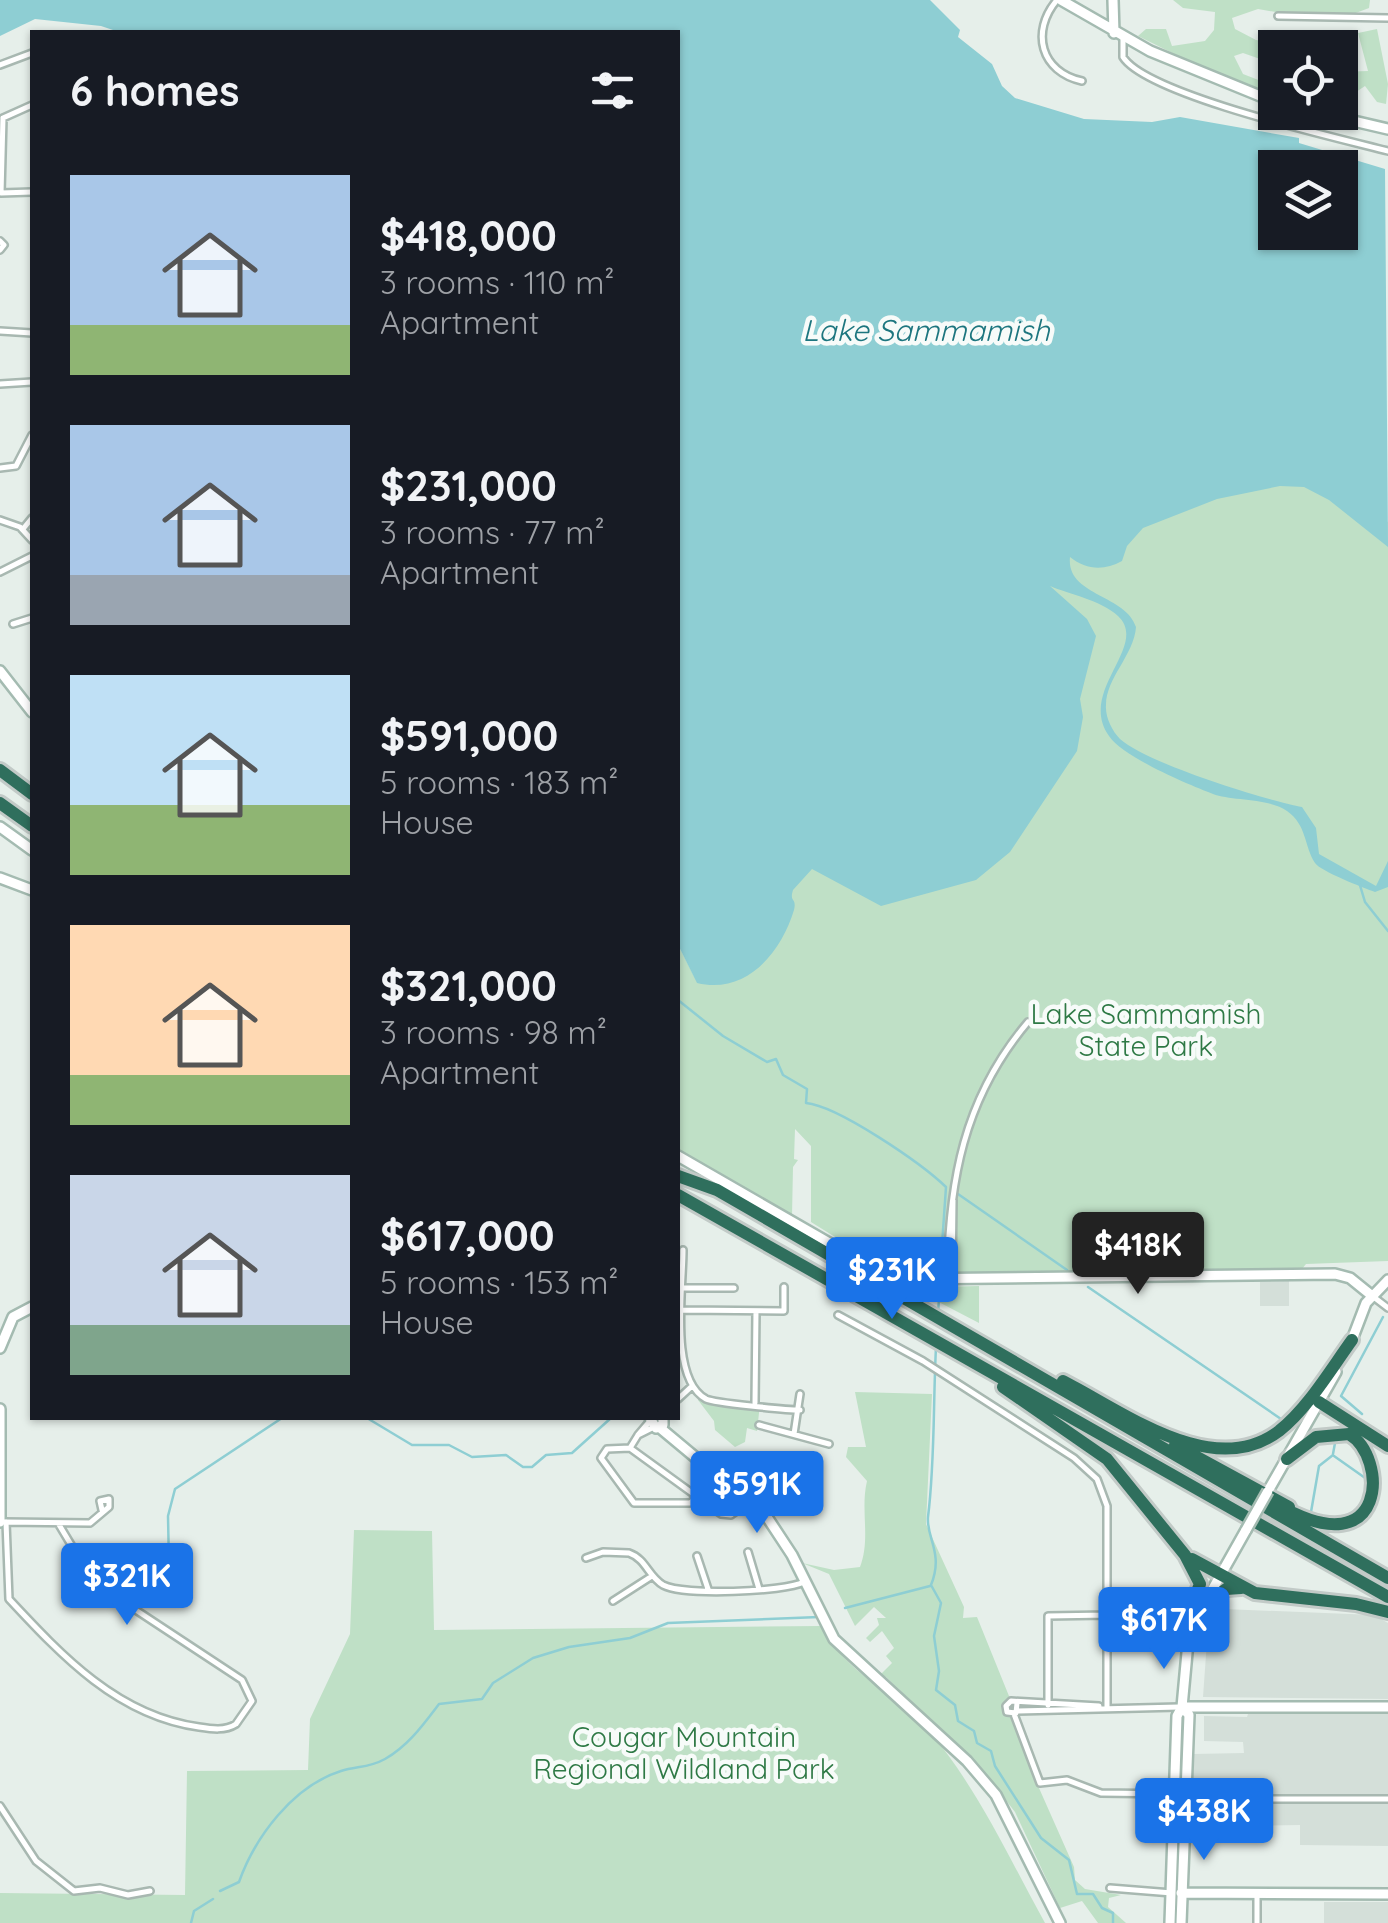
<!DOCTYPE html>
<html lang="en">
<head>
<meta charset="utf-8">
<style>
  body { margin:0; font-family:Quicksand,sans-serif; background:#20242c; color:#f1f3f6; height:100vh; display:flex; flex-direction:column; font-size:38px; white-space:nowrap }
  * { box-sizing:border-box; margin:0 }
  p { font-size:32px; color:#9ea1a6 }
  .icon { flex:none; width:55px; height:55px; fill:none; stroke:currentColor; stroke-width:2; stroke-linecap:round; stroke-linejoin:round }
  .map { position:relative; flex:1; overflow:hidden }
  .panel { position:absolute; left:30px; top:30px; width:650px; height:1390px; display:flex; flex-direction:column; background:#171b24; border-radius:0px; box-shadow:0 2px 8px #0004 }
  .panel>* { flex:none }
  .controls { position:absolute; left:1258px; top:30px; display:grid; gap:20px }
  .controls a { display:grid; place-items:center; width:100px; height:100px; border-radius:0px; background:#171b24; box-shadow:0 2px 8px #0004; font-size:50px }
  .price { position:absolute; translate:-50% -85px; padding:0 22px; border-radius:10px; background:#1a73e8; color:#fff; font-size:32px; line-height:65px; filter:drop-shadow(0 2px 5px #0008) }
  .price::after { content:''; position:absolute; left:50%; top:60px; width:30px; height:22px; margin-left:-15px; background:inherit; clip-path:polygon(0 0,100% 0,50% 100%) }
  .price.selected { background:#222; color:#fff }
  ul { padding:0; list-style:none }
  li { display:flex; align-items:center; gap:30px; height:250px; padding:0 40px }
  li span { display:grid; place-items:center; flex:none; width:280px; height:200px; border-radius:0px; color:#555 }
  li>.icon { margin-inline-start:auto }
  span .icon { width:120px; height:120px; fill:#fffc; stroke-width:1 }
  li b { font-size:42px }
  h2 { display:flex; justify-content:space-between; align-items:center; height:120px; padding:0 40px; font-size:42px }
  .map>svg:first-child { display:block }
  .built { fill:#d4dfd9 }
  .green { fill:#bfe0c6 }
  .water { fill:#8eced3; fill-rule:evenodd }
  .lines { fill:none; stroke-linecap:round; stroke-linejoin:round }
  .stream { stroke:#8eced3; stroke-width:2.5 }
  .street-casing { stroke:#a8b8b1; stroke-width:10 }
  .secondary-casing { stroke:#a4bbb1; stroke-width:14 }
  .highway-casing { stroke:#c2cac7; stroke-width:18 }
  .street { stroke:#fff; stroke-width:5 }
  .secondary { stroke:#fff; stroke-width:9 }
  .highway { stroke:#2f6f5d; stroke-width:12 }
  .secondary-bridge-casing { stroke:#a4bbb1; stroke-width:14; stroke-linecap:butt }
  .secondary-bridge { stroke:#fff; stroke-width:9 }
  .labels { text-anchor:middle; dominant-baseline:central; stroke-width:9; stroke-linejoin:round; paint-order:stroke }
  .park-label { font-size:28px; fill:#2e7945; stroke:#f7fbf9 }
  .water-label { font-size:30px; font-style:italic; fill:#1d767f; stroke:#f7fbf9 }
</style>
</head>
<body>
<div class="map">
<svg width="1388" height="1923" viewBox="0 0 1388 1923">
  <rect width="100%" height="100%" fill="#e6efea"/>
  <path class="built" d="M1289 1281V1306H1260V1282Z
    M1224 1609 1374 1615 1388 1623V1699L1203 1697 1207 1641 1213 1622Z
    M1248 1714H1388V1846L1300 1845V1825L1244 1826 1241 1840 1192 1841 1193 1754 1244 1753 1243 1742 1204 1741V1716L1247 1717Z
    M1324 1902H1388V1923H1324Z"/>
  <path class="green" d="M1173 0H1370L1369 8 1332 22 1258 9 1232 18 1235 29 1256 40 1275 42 1267 69 1263 60 1243 53 1234 56 1243 74 1261 81 1275 77V96L1241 87 1138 36 1146 29H1166L1172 46 1205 41 1214 30 1215 12 1183 8Z
    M1377 29 1388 84 1386 104 1377 102 1365 86 1347 98 1345 116 1333 113 1340 112V72L1368 71 1358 33Z
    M1252 459 1388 522V1261L1306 1264 1302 1269 983 1272 948 1277 904 1269 903 1274 893 1273 811 1222V1146L795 1129 794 1159 798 1160 793 1167 792 1216 678 1151V945L694 976 1001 569 1004 558Z
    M979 1286V1323L931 1298V1287Z
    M855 1392 932 1394 926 1524 964 1607 963 1618 977 1617 1011 1701 1006 1705 1037 1774 1035 1779 1074 1867 1075 1880 1085 1889 1121 1895 1109 1898 1108 1907 1126 1923H1098L1082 1901 1060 1908 1015 1812 977 1763 886 1677 879 1676 892 1663 886 1656 894 1648 882 1631 870 1642 866 1638 879 1625 877 1618H886L874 1607 855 1626 829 1574 802 1563 834 1570 860 1567C871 1538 860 1511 867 1481L846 1457 848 1447H866Z
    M701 1396 719 1403 760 1404 757 1431 747 1428 745 1442 735 1447 715 1430 714 1421 698 1400Z
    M354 1530 432 1531 434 1630 821 1626C845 1673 897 1694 930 1732 978 1789 1009 1858 1045 1923H0V1893L185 1895 187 1771 308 1770 310 1719 350 1634Z"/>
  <path class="water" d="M0 0H930L960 30 958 37 992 64 1002 86 1015 98 1084 119 1152 122 1180 117 1299 138V143L1385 169 1388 547 1329 500 1304 487 1280 486 1217 499 1143 528 1127 546 1122 561C1104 571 1086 570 1070 557 1066 596 1126 594 1136 627 1134 655 1106 678 1106 705 1105 717 1112 731 1120 739 1146 763 1268 801 1302 807L1316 828 1319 854 1376 886 1388 861V887L1375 892C1364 888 1320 871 1315 863 1304 846 1307 825 1287 811 1270 798 1231 801 1213 794 1190 785 1124 758 1109 736 1077 691 1150 646 1118 616 1101 600 1068 594 1050 586L1087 619 1096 636 1080 699 1083 717 1077 751 1010 852 976 880 881 906 812 869 793 890C789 903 797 897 794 910 781 953 746 995 697 983L678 945V32H119L101 26 35 19 0 36ZM1275 168H1340V232H1275Z"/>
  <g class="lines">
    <path class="stream" d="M1359 882 1365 902 1388 931
      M678 1000 723 1036 767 1062 776 1059 783 1075 807 1089 806 1103C838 1106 921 1163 946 1187L940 1274
      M958 1194 1067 1270
      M1088 1287 1281 1419
      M938 1314 940 1282
      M936 1347C933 1405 935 1462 928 1517 926 1538 944 1553 931 1585L941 1603 934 1636 939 1671 936 1690 955 1705 958 1721 974 1731 977 1743 991 1751 995 1766 1041 1838 1069 1860 1077 1894H1093L1102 1908 1113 1913V1923
      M1362 1414 1341 1396 1383 1317
      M367 1418 412 1445H449L472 1457 506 1455 523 1467H532L546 1455 572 1453 611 1418
      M1333 1454 1335 1443
      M1334 1456 1368 1480
      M1311 1512 1319 1466 1333 1455
      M169 1565 168 1516 175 1489 282 1418
      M845 1608 930 1586
      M220 1891 239 1882C255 1837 293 1786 341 1771 357 1766 369 1768 385 1759 408 1746 423 1725 439 1704L482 1699 493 1683 533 1658 569 1647 630 1638 668 1623 819 1617
      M191 1923 194 1911 213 1899"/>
    <g class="street-casing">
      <path id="street" d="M1057 0C1030 32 1041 72 1082 81
        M1278 16 1388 18
        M1123 37V57C1147 95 1338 138 1388 151
        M0 65 32 53
        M3 118 1 193 32 192
        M3 118 32 105
        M0 241 4 245 0 250
        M0 331 32 333
        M0 384 32 382
        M0 468 16 466 32 435
        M0 520 20 527 32 540
        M23 529 32 518
        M0 572 32 556
        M13 624 32 618
        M683 1250C683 1288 669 1379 706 1399 714 1403 787 1410 800 1410
        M947 1279C949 1182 963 1099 1028 1022
        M952 1279 953 1200
        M683 1288H734
        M1371 1295 1388 1308
        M683 1310 784 1311V1287
        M838 1315 923 1361 1074 1458 1097 1479 1107 1506V1708
        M678 1399 691 1387
        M755 1403 756 1311
        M650 1421 638 1435 654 1427
        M759 1425 829 1444
        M794 1434 800 1394
        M638 1435 630 1448 721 1514 731 1515 749 1502
        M630 1448 607 1449 601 1458 634 1503H690L699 1496
        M4 1522 90 1523 109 1507V1499L100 1501 102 1510
        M6 1522 9 1599C62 1656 118 1716 199 1727 212 1729 225 1731 236 1724L252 1701 242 1680 110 1593 82 1563 58 1523
        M748 1552 759 1589
        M697 1556 708 1589
        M586 1558 603 1552 629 1553C646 1559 648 1576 663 1585 684 1596 783 1592 804 1582
        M613 1601 652 1576
        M1017 1703 1016 1713 1007 1712 1006 1706 1011 1701 1099 1706
        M1048 1705V1616L1107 1615
        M1018 1711 1179 1707
        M1014 1714 1040 1783 1067 1780 1101 1793 1176 1794
        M1187 1799H1388
        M0 1806 36 1861 74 1891 100 1888 128 1895 150 1891
        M1110 1888 1172 1893
        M1257 1894V1923"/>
    </g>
    <g class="secondary-casing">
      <path id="secondary" d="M1061 0 1150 51 1275 102
        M1113 0 1114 33
        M1315 112 1388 129
        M0 671 32 712
        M0 827 32 850
        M0 878 32 890
        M678 1156 864 1263 905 1279 1335 1274 1350 1278 1371 1295
        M1350 1345 1366 1303 1388 1280
        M0 1348 13 1317 32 1307
        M0 1409V1522
        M650 1418 656 1428 663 1425V1418
        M659 1427 767 1517 792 1555 834 1639 967 1761 996 1795 1060 1923
        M1268 1491 1336 1372
        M1182 1707H1388
        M1181 1893 1388 1894
        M1170 1923 1177 1716 1182 1707 1189 1631 1246 1530
        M1181 1923 1189 1715 1182 1707"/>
    </g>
    <g class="highway-casing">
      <path id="highway" d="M0 770 32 794
        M0 803 32 826
        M678 1176 717 1190 1388 1578
        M678 1195 1388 1597
        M1063 1381C1124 1412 1213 1481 1279 1431 1308 1408 1331 1369 1352 1340
        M1003 1387 1107 1459 1185 1555 1200 1584 1188 1615 1186 1641
        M1319 1402 1388 1446
        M1175 1445 1289 1507
        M1280 1506C1388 1567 1388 1457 1349 1434L1316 1437 1287 1459
        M1192 1559 1255 1593 1356 1604 1388 1612
        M1200 1608 1226 1589 1241 1588"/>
    </g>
    <use href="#street" class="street"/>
    <use href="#secondary" class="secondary"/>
    <use href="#highway" class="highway"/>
    <g class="secondary-bridge-casing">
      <path id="secondary-bridge" d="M1246 1530 1268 1491"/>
    </g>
    <use href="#secondary-bridge" class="secondary-bridge"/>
  </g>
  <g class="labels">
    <g class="park-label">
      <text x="1146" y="1013">Lake Sammamish<tspan x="1146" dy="32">State Park</tspan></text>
      <text x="684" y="1736">Cougar Mountain<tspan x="684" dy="32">Regional Wildland Park</tspan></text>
    </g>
    <g class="water-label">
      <text x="926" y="330">Lake Sammamish</text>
    </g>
  </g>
</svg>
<div class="controls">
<a><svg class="icon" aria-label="locate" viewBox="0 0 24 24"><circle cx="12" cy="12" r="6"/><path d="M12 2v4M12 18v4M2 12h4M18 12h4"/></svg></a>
<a><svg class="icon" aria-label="layers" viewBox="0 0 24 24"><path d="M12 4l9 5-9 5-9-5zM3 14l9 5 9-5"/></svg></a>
</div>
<b class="price selected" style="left:1138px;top:1297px">$418K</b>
<b class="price" style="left:892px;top:1322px">$231K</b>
<b class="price" style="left:757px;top:1536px">$591K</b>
<b class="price" style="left:127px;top:1628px">$321K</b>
<b class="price" style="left:1164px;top:1672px">$617K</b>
<b class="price" style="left:1204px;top:1863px">$438K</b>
<section class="panel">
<h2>6 homes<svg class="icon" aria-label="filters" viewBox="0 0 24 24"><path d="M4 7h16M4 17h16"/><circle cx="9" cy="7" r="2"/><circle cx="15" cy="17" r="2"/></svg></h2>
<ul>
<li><span style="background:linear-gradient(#a9c7e8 75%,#8fb573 0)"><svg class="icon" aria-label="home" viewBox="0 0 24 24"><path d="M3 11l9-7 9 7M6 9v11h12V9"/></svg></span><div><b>$418,000</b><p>3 rooms · 110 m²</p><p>Apartment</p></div></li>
<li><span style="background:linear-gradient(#a9c7e8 75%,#9aa5b1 0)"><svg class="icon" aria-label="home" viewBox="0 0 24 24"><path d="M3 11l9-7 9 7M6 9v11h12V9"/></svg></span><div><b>$231,000</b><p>3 rooms · 77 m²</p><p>Apartment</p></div></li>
<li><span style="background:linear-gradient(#bfe0f5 65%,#8fb573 0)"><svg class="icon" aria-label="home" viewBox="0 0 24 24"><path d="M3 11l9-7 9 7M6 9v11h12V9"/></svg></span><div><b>$591,000</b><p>5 rooms · 183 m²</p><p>House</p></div></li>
<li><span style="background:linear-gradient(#ffd9b3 75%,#8fb573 0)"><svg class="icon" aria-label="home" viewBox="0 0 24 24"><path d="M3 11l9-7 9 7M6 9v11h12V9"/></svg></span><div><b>$321,000</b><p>3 rooms · 98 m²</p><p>Apartment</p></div></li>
<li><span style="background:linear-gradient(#c9d6e8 75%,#7fa58c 0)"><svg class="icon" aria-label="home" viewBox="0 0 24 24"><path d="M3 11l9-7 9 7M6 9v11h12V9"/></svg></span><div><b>$617,000</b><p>5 rooms · 153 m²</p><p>House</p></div></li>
</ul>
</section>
</div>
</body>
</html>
